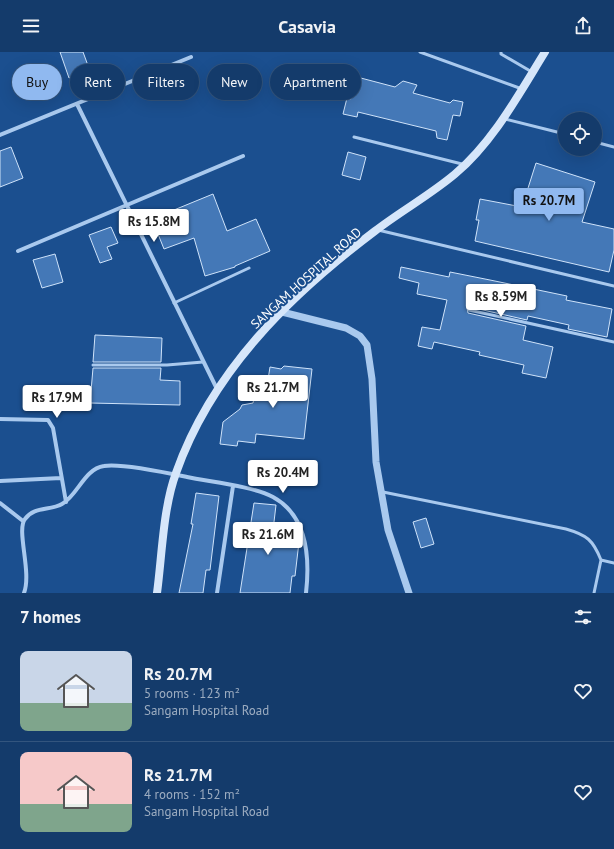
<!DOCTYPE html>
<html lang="en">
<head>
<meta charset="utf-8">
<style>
  body { margin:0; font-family:"PT Sans",sans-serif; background:#214673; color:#f1f3f6; height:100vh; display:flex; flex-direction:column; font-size:15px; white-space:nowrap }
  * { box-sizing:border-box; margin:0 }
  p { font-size:13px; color:#9dadc1 }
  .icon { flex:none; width:22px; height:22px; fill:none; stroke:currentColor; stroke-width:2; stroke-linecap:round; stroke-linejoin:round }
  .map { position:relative; height:541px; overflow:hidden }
  .details { display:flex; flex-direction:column; background:#143b6b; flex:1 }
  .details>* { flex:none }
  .guide { position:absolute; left:12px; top:12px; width:400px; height:36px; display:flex; gap:8px }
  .buttons { position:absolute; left:558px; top:60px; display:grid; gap:8px }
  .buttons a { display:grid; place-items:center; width:44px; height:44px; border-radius:50%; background:#143b6b; box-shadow:0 4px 16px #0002,0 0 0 1px #33557e; font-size:20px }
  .price { position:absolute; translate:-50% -34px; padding:0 9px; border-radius:4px; background:#fff; color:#222; font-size:13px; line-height:26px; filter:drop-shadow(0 1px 2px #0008) }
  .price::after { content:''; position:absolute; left:50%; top:24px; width:12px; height:9px; margin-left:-6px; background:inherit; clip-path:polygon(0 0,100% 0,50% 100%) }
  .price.on { background:#90b9f0; color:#111 }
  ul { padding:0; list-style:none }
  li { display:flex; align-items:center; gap:12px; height:100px; padding:0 20px }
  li+li { border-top:1px solid #33557e }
  li span { display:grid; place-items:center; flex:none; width:112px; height:80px; border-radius:8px; color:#555 }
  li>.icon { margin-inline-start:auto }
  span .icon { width:48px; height:48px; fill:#fffc; stroke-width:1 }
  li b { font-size:17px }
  h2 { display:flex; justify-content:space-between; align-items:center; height:48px; padding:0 20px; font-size:17px }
  .tag { padding:0 14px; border-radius:18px; background:#143b6b; box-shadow:0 4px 16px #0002,0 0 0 1px #33557e; font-size:14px; line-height:36px }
  .tag.on { background:#90b9f0; color:#111 }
  header { display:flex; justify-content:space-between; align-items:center; height:52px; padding:0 20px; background:#143b6b; font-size:18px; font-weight:700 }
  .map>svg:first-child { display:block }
  .building { fill:#4478b7; stroke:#cfe3fa }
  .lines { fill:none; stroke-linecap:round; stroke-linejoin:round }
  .service { stroke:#a9c9ee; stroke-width:3 }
  .minor { stroke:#a9c9ee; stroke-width:4 }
  .tertiary { stroke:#a9c9ee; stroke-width:7 }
  .secondary { stroke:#d6e6fa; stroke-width:8 }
  .labels { text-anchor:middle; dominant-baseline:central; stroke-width:4; stroke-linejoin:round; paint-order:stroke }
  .street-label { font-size:13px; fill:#fff; stroke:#1b4f8f }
</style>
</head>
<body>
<header><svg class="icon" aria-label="menu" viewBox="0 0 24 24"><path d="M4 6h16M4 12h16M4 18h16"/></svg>Casavia<svg class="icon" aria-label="share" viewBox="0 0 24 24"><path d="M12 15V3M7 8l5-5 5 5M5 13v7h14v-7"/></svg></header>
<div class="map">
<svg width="614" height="541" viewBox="0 0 614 541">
  <rect width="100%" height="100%" fill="#1b4f8f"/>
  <path class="building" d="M60 0H83L90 19 69 26Z
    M357 25 395 35 403 29 417 33 413 41 450 51 453 48 463 50 460 64 453 63 447 88 437 86 436 79 358 60 357 65 343 62 347 46 351 47Z
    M11 95 23 126 0 135V99Z
    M348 100 366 105 360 128 342 123Z
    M536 111 595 130 582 170 614 177V198L609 220 475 189 479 168H476L480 147 522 155Z
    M213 142 227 179 256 167 270 199 235 214V215L205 224 194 186 164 197 152 167Z
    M111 175 118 191 107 195 112 207 100 211 89 183Z
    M55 202 63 230 42 236 33 208Z
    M401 215 449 225 450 220 490 228 567 244 566 248 612 257 607 285 568 277 569 273 528 264 527 268 470 255 467 256 468 261 526 274 523 288 553 295 546 326 522 321 524 313 479 303 480 300 434 290 432 297 418 294 422 275 440 278 447 248 417 242 419 231 399 226Z
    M95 283 162 286 161 310H93Z
    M284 314 312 317 304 387 256 382 255 391 238 389 237 394 220 392 223 370 240 357 242 353 253 351 257 332 267 334 270 315 281 317Z
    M93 316H161L160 328 180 329V353L90 351Z
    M196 441 219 444 210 518H206L203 541H179L193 472H191Z
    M254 451 276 453 272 487 299 490 295 524H292L290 541H240Z
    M426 466 434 492 421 496 413 470Z"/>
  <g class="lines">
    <path class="service" d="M420 0 522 37
      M501 0V2L532 20
      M505 67 565 82
      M354 85 462 112
      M595 90 614 95
      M378 178 614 234
      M174 251 249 216
      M469 258 614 290
      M93 313H167L203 310
      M383 440 566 477C587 483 593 488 601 508L614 511
      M594 541 601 508"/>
    <path class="minor" d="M77 52 217 337
      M0 83 191 5
      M18 199 243 104
      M0 367 48 368 53 376 66 450
      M0 429 61 426
      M0 451 23 469
      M24 541C32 520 16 478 25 467 34 454 50 459 62 452 78 443 84 417 104 414 121 411 168 421 187 425 211 430 252 434 273 445 308 464 310 506 306 541
      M217 541 233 434"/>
    <path class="tertiary" d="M282 260 346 276 360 284 367 293 372 327 376 410 388 478 409 541"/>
    <path class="secondary" d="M157 541C162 504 163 456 176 421 212 319 290 243 375 179 401 159 430 143 455 122 493 90 519 42 545 0"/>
  </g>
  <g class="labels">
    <g class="street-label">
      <text transform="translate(306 226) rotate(-42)">SANGAM HOSPITAL ROAD</text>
    </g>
  </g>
</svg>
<div class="buttons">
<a><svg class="icon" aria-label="locate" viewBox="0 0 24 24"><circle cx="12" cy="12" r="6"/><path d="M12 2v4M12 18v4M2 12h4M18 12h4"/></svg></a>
</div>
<b class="price on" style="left:549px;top:170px">Rs 20.7M</b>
<b class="price" style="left:154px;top:191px">Rs 15.8M</b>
<b class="price" style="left:501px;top:266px">Rs 8.59M</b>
<b class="price" style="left:273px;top:357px">Rs 21.7M</b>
<b class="price" style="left:57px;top:367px">Rs 17.9M</b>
<b class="price" style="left:283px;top:442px">Rs 20.4M</b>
<b class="price" style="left:268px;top:504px">Rs 21.6M</b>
<div class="guide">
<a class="tag on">Buy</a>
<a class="tag">Rent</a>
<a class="tag">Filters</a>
<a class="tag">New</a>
<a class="tag">Apartment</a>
</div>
</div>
<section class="details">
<h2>7 homes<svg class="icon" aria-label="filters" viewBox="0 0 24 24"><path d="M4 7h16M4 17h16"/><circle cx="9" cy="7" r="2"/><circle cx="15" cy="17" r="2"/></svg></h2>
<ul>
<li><span style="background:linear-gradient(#c9d6e8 65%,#7fa58c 0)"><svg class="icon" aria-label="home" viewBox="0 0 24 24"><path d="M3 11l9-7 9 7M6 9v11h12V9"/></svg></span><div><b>Rs 20.7M</b><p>5 rooms · 123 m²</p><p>Sangam Hospital Road</p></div><svg class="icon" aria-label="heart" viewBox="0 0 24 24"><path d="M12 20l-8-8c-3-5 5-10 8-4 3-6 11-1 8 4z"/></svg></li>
<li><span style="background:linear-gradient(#f6c9c9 65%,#7fa58c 0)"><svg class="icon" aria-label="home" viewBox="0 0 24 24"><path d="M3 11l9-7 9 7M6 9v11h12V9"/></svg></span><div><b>Rs 21.7M</b><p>4 rooms · 152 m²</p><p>Sangam Hospital Road</p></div><svg class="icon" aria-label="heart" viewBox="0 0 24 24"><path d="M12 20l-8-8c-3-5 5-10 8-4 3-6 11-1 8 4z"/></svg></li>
</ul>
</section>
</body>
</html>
